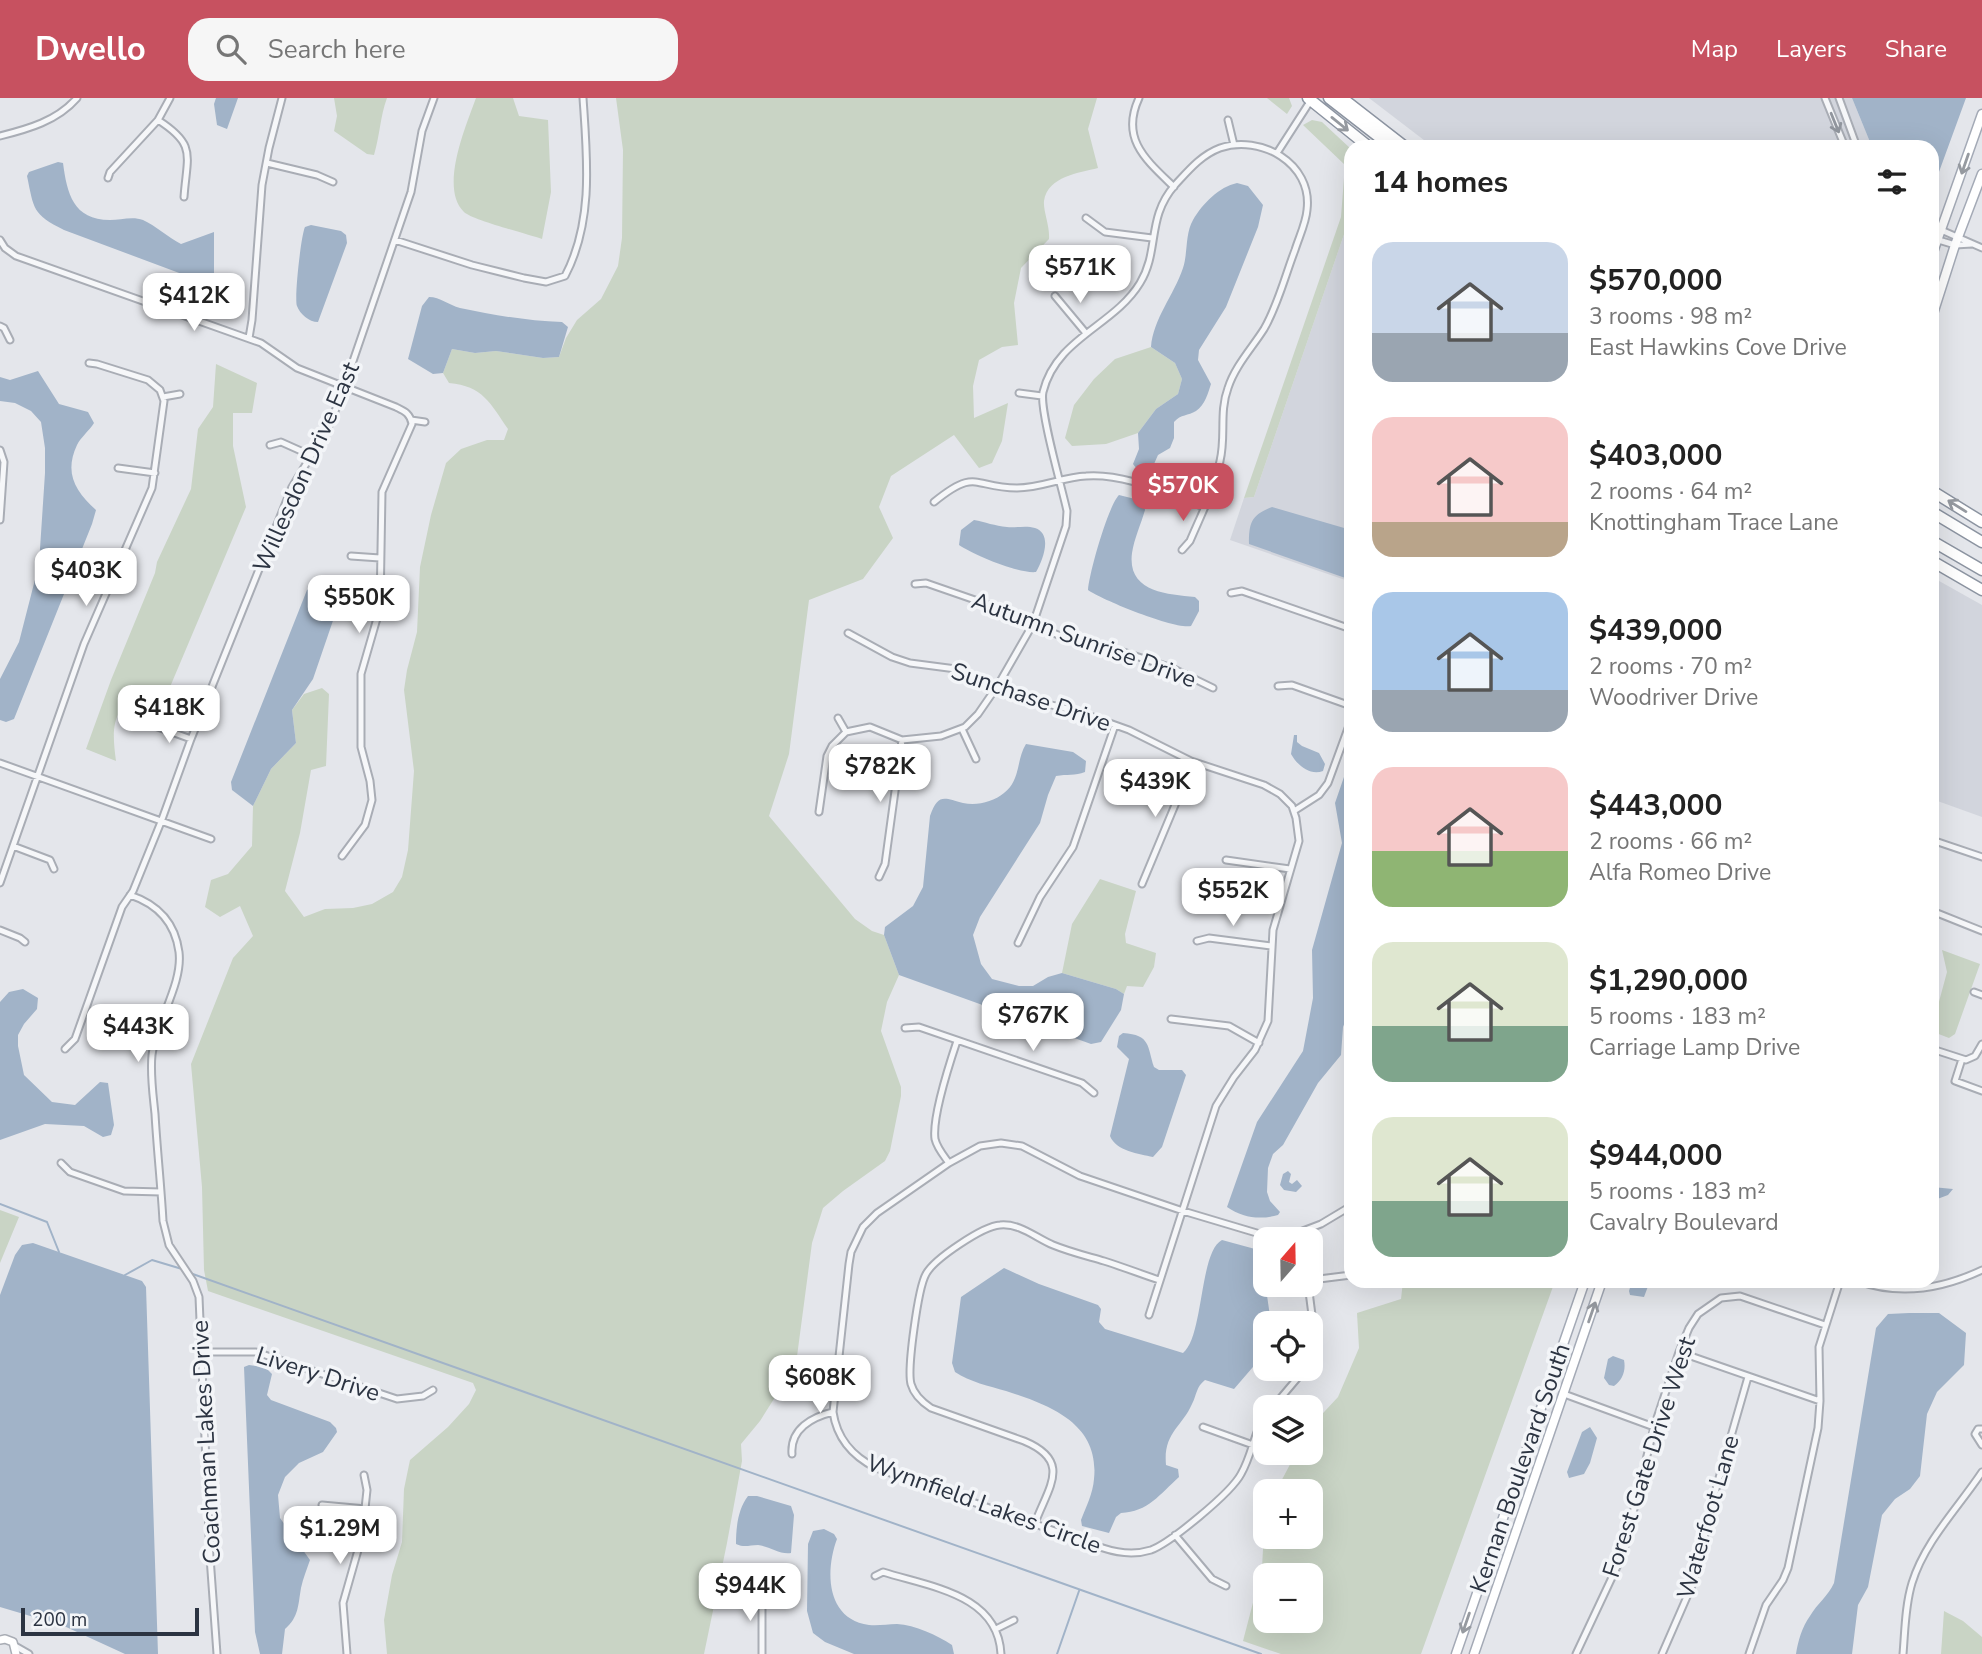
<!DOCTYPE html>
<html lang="en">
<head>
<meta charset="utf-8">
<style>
  body { margin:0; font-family:"Nunito Sans",sans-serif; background:#f6f6f6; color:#222; height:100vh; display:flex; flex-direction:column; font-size:26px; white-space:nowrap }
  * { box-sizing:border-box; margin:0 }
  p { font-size:23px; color:#767676 }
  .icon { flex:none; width:38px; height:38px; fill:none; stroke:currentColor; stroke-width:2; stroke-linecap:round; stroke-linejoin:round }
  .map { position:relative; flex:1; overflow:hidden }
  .panel { position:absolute; left:1344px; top:42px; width:595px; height:1148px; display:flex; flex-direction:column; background:#fff; border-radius:21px; box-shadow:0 7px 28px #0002 }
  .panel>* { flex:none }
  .needle { width:46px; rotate:20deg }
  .controls { position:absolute; left:1253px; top:1129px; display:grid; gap:14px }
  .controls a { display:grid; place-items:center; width:70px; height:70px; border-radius:14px; background:#fff; box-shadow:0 7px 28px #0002; font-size:35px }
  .scale { position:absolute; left:21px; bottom:18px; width:178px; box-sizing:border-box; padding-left:7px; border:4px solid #2c3442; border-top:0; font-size:19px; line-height:24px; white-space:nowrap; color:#2c3442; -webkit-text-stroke:5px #f3f5f8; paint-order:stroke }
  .price { position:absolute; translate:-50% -60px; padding:0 16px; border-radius:14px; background:#fff; color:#222; font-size:23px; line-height:46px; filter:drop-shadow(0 2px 4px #0008) }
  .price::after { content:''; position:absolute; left:50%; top:42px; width:21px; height:16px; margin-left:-10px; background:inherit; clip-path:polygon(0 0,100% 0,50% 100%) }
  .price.active { background:#c75160; color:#fff }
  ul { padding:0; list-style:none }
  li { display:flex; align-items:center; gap:21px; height:175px; padding:0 28px }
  li span { display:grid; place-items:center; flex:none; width:196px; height:140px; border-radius:21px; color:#555 }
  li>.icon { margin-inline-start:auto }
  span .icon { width:84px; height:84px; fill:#fffc; stroke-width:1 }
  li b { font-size:30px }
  h2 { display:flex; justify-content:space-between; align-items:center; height:84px; padding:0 28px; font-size:30px }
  header { display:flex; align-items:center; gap:42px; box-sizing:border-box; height:98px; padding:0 35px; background:#c75160; color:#fff }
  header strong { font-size:33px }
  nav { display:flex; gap:38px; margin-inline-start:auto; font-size:24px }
  .search { width:490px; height:63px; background:#f6f6f6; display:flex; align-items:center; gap:18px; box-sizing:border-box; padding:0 24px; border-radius:21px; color:#767676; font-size:26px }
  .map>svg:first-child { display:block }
  .built { fill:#d2d5dd }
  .green { fill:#c9d4c5; fill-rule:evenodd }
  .water { fill:#a1b3c8 }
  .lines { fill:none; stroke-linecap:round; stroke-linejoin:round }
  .stream { stroke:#a1b3c8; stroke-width:2 }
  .street-casing { stroke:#a9adb5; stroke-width:9 }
  .secondary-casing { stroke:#a9adb5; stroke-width:10 }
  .primary-casing { stroke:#a4aab6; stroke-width:11 }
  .highway-casing { stroke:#8c94a1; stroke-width:13 }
  .street { stroke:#f6f7f9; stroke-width:5 }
  .secondary { stroke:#fff; stroke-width:7 }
  .primary { stroke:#fff; stroke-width:8 }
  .highway { stroke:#fff; stroke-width:10 }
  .oneway { stroke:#91969e }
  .oneway2 { stroke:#969aa0 }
  .labels { text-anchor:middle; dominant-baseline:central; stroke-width:7; stroke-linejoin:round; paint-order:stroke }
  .street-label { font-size:24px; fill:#2c3442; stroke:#f3f5f8 }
</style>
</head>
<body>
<header>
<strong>Dwello</strong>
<div class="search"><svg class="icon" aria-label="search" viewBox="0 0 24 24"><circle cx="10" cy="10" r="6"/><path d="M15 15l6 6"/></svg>Search here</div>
<nav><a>Map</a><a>Layers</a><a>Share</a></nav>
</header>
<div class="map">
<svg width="1982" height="1556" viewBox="0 0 1982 1556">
  <rect width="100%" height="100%" fill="#e4e6eb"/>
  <path class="built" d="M1369 0H1852L1872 49H1433Z
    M1351 116V484L1230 442 1244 400 1254 399Z
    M1932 479 1982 507V719L1932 701Z"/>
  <path class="green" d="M334 0H387C380 19 380 37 374 57L367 56 334 33 337 18Z
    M476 0H513L519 18 548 22 551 94 542 141C528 136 472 122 464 114 439 90 466 28 476 0Z
    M616 0H1097L1088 31 1098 70C1079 75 1048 78 1044 103 1043 113 1050 128 1049 141L1021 170 1014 205 1018 247 1002 249 979 262 973 288 974 320 1008 305 1002 343 992 365 979 370 954 337 891 378 879 409 893 440 863 481 809 502 789 656 769 718 855 821 872 833 884 837 899 877 887 904 881 933 901 989V998L890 1053 885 1063 843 1093 823 1110 812 1145 796 1266 760 1323 741 1346 742 1363 727 1445 704 1556H387L384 1522 392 1477 402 1444 404 1391 410 1362 448 1329 469 1306 476 1292 473 1285 208 1193 204 1172 202 1089 191 966 233 860 253 838 240 808 220 819 205 809 211 782 228 776 252 748 253 708 271 671 296 645 292 612 304 596 322 590 329 596 326 668 311 672 300 735 285 793 304 819 325 811 353 810 372 806 393 794 402 779 408 752 414 673 404 592 407 572 417 534 420 469 431 417 446 365 461 351 487 342H504L508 331C490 305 483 288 449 285L443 275 452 251 475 255 496 253 543 260 559 259 566 240 577 222 601 201 618 168 622 140 623 52Z
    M1267 0H1289L1292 8 1287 16Z
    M1312 22 1322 24 1351 51V116L1254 399 1244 400 1341 119 1345 67 1303 27Z
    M1151 249 1175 265 1182 281 1178 296 1156 311 1138 335 1106 346 1072 348 1065 340 1074 307 1094 281 1115 261Z
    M216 266 257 285 252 315H233V348L246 409 170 589 141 590C113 614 111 626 116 663L86 651 111 582 155 475 157 464 191 391 198 331 213 309Z
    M1100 781 1136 793 1125 836 1126 845 1156 855 1154 869 1143 889 1127 888 1124 896 1116 891 1062 875 1072 826Z
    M1942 852 1980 866 1955 936 1949 940 1936 935 1933 926 1947 874Z
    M0 1112 19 1119 0 1165Z
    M1403 1183H1555L1421 1556H1281L1243 1543 1262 1470 1265 1415V1438H1311V1393H1276L1296 1355 1311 1354V1328L1338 1299 1359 1250 1357 1215 1401 1201ZM1265 1477H1311V1522H1265Z
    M1944 1513 1963 1523 1982 1539V1556H1941Z"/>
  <path class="water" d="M216 0H238L227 31 217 27 214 6Z
    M1852 0H1966L1932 93V49H1872Z
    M58 64 63 65C67 95 73 122 110 122 120 122 133 118 143 122 156 128 168 139 181 146L214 134V176L208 182H198L64 132C32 116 34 111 27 78L29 74Z
    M1237 85 1248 88 1263 107 1258 129 1226 209 1199 252 1198 262 1211 286C1208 295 1205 307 1196 313 1188 318 1181 316 1174 324V340L1170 350 1158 357 1150 375H1140L1133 366 1139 351 1138 335 1156 311 1178 296 1182 281 1175 265 1151 249C1153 221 1174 197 1183 170 1188 155 1185 136 1193 122 1203 105 1219 89 1237 85Z
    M311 127 341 133 346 137 347 145 318 224C309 224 300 216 297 208 294 201 301 137 305 129Z
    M429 199C440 199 449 207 460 210 494 217 527 223 562 224L568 229 559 259 543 260 496 253 475 255 452 251 443 275 433 276 408 261 422 208Z
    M38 273 59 306 88 314 94 325C89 333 81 339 77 347 64 375 75 393 96 412L92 426 14 621 6 624 0 622V581L19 544 39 466 45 375V350L41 324 31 313 15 305 0 303V279L10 282Z
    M1119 397 1139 402 1144 406 1145 412C1141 426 1134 441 1132 455 1127 494 1166 496 1195 499L1199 503V513L1191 528C1176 532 1102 502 1088 492 1089 476 1108 408 1119 397Z
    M1272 409 1351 432V482L1249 446C1249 425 1251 417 1272 409Z
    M974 422C985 424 995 428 1007 429 1016 430 1026 427 1035 430 1053 436 1043 462 1036 474 1019 476 974 457 959 447L961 432Z
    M312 489 334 502 338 508 313 581 292 612 296 645 271 671 253 708 232 692 231 684 307 492Z
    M1294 637H1297V644L1302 648 1319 655 1325 666 1323 673C1310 678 1297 667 1291 656Z
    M1026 646 1073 654 1086 663 1085 674C1075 678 1067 676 1056 678L1048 697 1040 725 980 819 973 837 981 866 992 881 1019 888H1033L1048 879 1062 875 1116 891 1124 896 1121 912 1101 944 1091 946 899 877 884 837 885 829 913 808 923 789 930 718C938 695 944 700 963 705 977 708 993 704 1004 695 1021 682 1016 662 1026 646Z
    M1351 669V881L1346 898 1351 909 1343 929 1341 957 1318 985 1283 1047 1273 1056 1268 1070 1267 1094 1270 1103 1280 1114 1278 1117C1260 1122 1243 1120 1227 1109L1257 1024 1303 953 1313 900 1312 852 1342 745 1335 705 1345 676Z
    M23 891 38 900 37 911 24 926 18 937V948L24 977 52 1004 75 1007 100 984 108 985 114 1027 111 1037 103 1039 84 1028 45 1026 0 1042V904L9 894Z
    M1123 935C1151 937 1147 948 1154 969L1159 972H1182L1186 977 1162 1049 1153 1059C1139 1056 1116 1053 1110 1038L1129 961 1117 949 1119 938Z
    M1288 1073 1291 1076 1289 1084 1292 1086 1297 1082 1302 1088 1296 1094 1284 1092 1280 1087 1283 1076Z
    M1932 1089 1953 1091 1948 1097 1932 1103Z
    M1222 1142 1255 1151 1261 1156 1271 1225H1265V1255L1234 1291 1205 1282C1196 1289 1197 1296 1192 1306 1182 1329 1163 1335 1166 1367L1178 1371 1179 1379C1160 1396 1148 1414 1121 1415L1116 1419 1109 1435 1082 1428 1081 1422C1086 1409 1093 1395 1094 1381 1100 1325 1049 1307 1006 1293 989 1288 970 1284 955 1274L952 1265 961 1199 1004 1170 1039 1186 1098 1207 1101 1211 1099 1224 1105 1231 1183 1255C1204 1238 1199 1154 1222 1142Z
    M33 1145 142 1183 146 1189 158 1556H125L64 1528 0 1509V1197L15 1157 22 1147Z
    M1632 1183H1650L1644 1199 1630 1197 1629 1193Z
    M1909 1215H1939L1966 1235 1964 1267 1937 1294 1927 1316 1920 1378 1910 1391 1895 1401 1882 1417 1868 1489 1858 1507 1852 1556H1796C1798 1543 1802 1529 1810 1518 1817 1506 1828 1498 1834 1485L1876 1230 1888 1216Z
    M1613 1258 1624 1262C1626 1272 1623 1282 1614 1288L1609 1287 1604 1280 1608 1261Z
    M249 1267 265 1269 272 1276 267 1297 271 1302 330 1324 336 1330 337 1334 323 1354 299 1365 285 1379 278 1397 280 1420 310 1462C307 1471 303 1480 301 1490 298 1507 299 1519 285 1531L282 1556H260L255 1534 244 1269Z
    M1590 1329 1597 1340 1590 1365 1584 1376 1569 1380 1567 1374 1582 1334Z
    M748 1398H757L791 1408 794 1417 791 1455C780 1457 769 1448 758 1447 749 1447 745 1450 736 1446 736 1429 738 1411 748 1398Z
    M824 1431 834 1436 837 1441C825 1473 826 1521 869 1527 879 1528 887 1526 897 1526 915 1527 937 1537 952 1547L954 1556H854L825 1544 813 1535 807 1513 808 1446 813 1433Z"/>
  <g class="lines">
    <path class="stream" d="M0 1106 47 1124 59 1154
      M190 1175 1261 1556
      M125 1177 152 1162 182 1171
      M1057 1556 1079 1493"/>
    <g class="street-casing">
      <path id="street" d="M1139 0C1120 41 1146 62 1174 89
        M1825 0 1845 49
        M1839 0 1857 49
        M158 22C197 47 187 57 184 99
        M1228 22 1234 47
        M0 38C28 31 57 23 77 0
        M1277 55 1311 2
        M267 65 317 77 333 84
        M108 80 110 74 158 22 170 0
        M1086 120 1105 134 1152 140
        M1932 128 1982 150
        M1932 140 1955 147 1972 146
        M0 142 5 150 16 158 261 245 297 270 396 309C404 313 410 315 412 326L382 394 380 510 361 576V649L370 683 372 702 365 727 342 758
        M395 142 472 167 524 180 546 184 565 178C594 123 587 59 583 0
        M1055 198 1085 234
        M0 228 4 230 10 242
        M249 240 252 222 262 87 269 50 282 0
        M1019 295 1042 298
        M163 299 180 296
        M411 322 425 324
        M270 347 281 344 310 357
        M0 352 4 364 0 422
        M118 370 155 375
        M934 404C977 369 973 390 1017 390 1041 390 1063 379 1086 378 1126 375 1167 396 1204 409
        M351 458 380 460
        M915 486 926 485 1001 511 1058 537 1096 545 1172 570 1213 590
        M1231 495 1242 493 1351 531
        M848 535 892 559 910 565 956 571 1027 601 1076 613 1129 632 1191 663 1264 687 1280 696 1292 708 1296 720 1299 743 1273 832 1268 923 1255 952 1234 979 1216 1008 1149 1217
        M1278 588 1292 587 1351 608
        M838 620 846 634
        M155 628 191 641
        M962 631 976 661
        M0 665 211 741
        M1294 713 1319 697 1328 685 1351 622
        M819 714 827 658 832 648 846 634 870 629 902 642 941 638 965 629 978 616 998 587 1033 526 1066 428 1067 413C1062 390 1039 311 1043 294 1056 240 1114 228 1140 185 1160 152 1146 120 1175 87 1188 73 1201 57 1220 50 1260 36 1313 65 1307 112 1306 125 1299 139 1295 152 1285 178 1278 207 1264 231 1252 250 1235 268 1228 290 1219 314 1226 339 1220 363 1215 390 1201 417 1190 443L1182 452
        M1932 742 1982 759
        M13 748 50 762 54 771
        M1226 762 1290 771
        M879 779 885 766 902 642
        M0 785 84 546 152 390 164 303 160 292 148 282 97 266 89 265
        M1142 786 1185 683 1191 663
        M130 797C157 806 175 824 179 854 183 886 156 924 152 957 150 976 153 996 155 1016 157 1051 161 1087 163 1123L169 1147 193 1183 199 1199 210 1459 217 1556
        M1932 813 1982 833
        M0 832 20 840 25 844
        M1197 843 1209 840 1271 848
        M1018 845 1040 799 1073 749 1115 627
        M1974 894 1982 897
        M1171 921 1229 928 1259 945
        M905 930 919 929 1082 985 1094 995
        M65 951 75 941 122 809 133 793 161 724 191 641 292 389 328 330 340 301 411 94 422 33 434 0
        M1932 951 1966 962 1975 958 1982 946
        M1962 961 1955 983 1982 993
        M61 1065 70 1074 124 1093 161 1094
        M949 1065C944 1058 937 1050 935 1041 932 1020 950 964 957 943
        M1311 1182 1351 1177
        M1858 1183C1900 1198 1942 1191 1982 1172
        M1308 1186 1315 1240 1311 1260
        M201 1254H256L397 1301 423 1298 433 1292
        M1679 1254 1820 1303
        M1564 1296 1654 1329
        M1273 1309 1306 1270
        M1265 1316C1254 1335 1252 1357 1241 1376 1231 1395 1170 1445 1151 1452 1135 1457 1118 1455 1103 1450L876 1370C852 1358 837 1341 833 1314L849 1166 851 1154 863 1129 877 1115 949 1065 980 1048 1001 1045 1022 1048 1080 1078 1183 1113 1260 1136 1300 1134 1321 1126 1351 1108
        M1203 1329 1253 1347
        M1982 1331H1978L1975 1336 1982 1347
        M792 1356C790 1331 812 1319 833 1314
        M322 1407 366 1411
        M1035 1425C1049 1388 1072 1363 1024 1343L931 1310C922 1304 914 1297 911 1286 907 1271 918 1190 926 1176 934 1161 983 1128 1000 1127 1020 1125 1036 1140 1053 1147 1070 1154 1087 1158 1104 1163 1123 1169 1141 1176 1159 1182
        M1175 1437 1212 1481 1226 1488
        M875 1478 883 1474C930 1489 998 1496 1001 1556
        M762 1493V1556
        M996 1531 1014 1522
        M15 1548 29 1556
        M347 1556 343 1505 362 1438 367 1392 364 1377
        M1576 1556 1623 1456 1654 1329 1679 1254 1689 1230 1698 1216 1721 1200 1740 1198 1825 1227
        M1662 1556 1693 1485 1717 1387 1748 1279
        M1749 1556 1766 1507 1783 1482 1788 1470 1818 1330 1820 1303 1819 1249 1840 1183
        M1903 1556C1905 1533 1905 1508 1912 1485 1925 1443 1958 1410 1982 1374"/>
    </g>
    <g class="secondary-casing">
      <path id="secondary" d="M0 1542 5 1541 13 1544 16 1556"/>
    </g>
    <g class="primary-casing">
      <path id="primary" d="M1932 157 1982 16
        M1932 219 1955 147 1982 76
        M1456 1556 1585 1183
        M1474 1556 1602 1183"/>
    </g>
    <g class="highway-casing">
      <path id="highway" d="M1308 0 1369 49
        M1329 0 1392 49
        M1342 0 1405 49
        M1932 393 1982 424
        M1932 414 1982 444
        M1932 443 1982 472
        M1932 463 1982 492"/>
    </g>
    <use href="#street" class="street"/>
    <use href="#secondary" class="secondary"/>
    <use href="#primary" class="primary"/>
    <use href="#highway" class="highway"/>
  </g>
  <defs><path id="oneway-shaft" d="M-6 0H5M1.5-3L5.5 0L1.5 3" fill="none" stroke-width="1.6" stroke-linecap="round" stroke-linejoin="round" transform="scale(1.75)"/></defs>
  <use class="oneway" href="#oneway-shaft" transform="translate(1835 25) rotate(68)"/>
  <g class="oneway2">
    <use href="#oneway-shaft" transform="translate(1340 26) rotate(39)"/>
    <use href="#oneway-shaft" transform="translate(1965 66) rotate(109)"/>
    <use href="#oneway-shaft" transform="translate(1957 408) rotate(-148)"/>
    <use href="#oneway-shaft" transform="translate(1592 1214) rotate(-71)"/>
    <use href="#oneway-shaft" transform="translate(1466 1525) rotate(109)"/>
  </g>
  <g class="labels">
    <g class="street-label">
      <text transform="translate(306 369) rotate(-66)">Willesdon Drive East</text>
      <text transform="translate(1084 542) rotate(20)">Autumn Sunrise Drive</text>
      <text transform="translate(1031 599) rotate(19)">Sunchase Drive</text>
      <text transform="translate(318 1276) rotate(18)">Livery Drive</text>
      <text transform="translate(206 1344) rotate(-93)">Coachman Lakes Drive</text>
      <text transform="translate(1649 1359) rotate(-72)">Forest Gate Drive West</text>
      <text transform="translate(1520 1370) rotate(-71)">Kernan Boulevard South</text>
      <text transform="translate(984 1406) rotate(20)">Wynnfield Lakes Circle</text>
      <text transform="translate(1708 1419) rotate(-74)">Waterfoot Lane</text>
    </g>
  </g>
</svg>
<div class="controls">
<a><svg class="needle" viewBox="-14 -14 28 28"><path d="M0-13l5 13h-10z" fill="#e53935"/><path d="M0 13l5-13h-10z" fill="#767676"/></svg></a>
<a><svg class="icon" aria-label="locate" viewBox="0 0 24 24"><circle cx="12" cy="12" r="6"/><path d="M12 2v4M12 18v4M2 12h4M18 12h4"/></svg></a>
<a><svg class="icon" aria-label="layers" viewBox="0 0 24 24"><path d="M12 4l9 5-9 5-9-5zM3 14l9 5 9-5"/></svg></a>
<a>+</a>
<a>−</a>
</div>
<div class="scale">200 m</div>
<b class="price" style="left:1080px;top:207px">$571K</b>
<b class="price" style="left:194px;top:235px">$412K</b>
<b class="price active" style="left:1183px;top:425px">$570K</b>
<b class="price" style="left:86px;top:510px">$403K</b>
<b class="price" style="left:359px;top:537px">$550K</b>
<b class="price" style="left:169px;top:647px">$418K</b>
<b class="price" style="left:880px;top:706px">$782K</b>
<b class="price" style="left:1155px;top:721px">$439K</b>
<b class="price" style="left:1233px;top:830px">$552K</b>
<b class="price" style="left:1033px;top:955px">$767K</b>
<b class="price" style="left:138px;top:966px">$443K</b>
<b class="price" style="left:820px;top:1317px">$608K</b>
<b class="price" style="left:340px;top:1468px">$1.29M</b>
<b class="price" style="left:750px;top:1525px">$944K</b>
<section class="panel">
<h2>14 homes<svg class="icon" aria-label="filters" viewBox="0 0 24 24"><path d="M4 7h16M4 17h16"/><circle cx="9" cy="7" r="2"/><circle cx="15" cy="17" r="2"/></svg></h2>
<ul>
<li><span style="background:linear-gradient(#c9d6e8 65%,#9aa5b1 0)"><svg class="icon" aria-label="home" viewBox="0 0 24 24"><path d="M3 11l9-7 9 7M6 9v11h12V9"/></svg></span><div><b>$570,000</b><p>3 rooms · 98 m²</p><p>East Hawkins Cove Drive</p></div></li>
<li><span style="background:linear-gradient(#f6c9c9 75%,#b9a48a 0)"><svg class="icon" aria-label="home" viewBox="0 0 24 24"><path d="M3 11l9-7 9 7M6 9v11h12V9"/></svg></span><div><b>$403,000</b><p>2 rooms · 64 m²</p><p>Knottingham Trace Lane</p></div></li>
<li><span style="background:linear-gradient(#a9c7e8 70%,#9aa5b1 0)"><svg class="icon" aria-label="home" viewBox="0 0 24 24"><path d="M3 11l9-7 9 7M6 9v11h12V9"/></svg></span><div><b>$439,000</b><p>2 rooms · 70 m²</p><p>Woodriver Drive</p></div></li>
<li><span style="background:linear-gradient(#f6c9c9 60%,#8fb573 0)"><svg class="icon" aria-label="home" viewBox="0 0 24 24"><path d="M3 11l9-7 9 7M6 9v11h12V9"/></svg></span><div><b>$443,000</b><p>2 rooms · 66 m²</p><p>Alfa Romeo Drive</p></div></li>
<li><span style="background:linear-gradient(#dfe7d0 60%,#7fa58c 0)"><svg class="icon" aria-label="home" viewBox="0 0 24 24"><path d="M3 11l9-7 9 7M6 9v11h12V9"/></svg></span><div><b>$1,290,000</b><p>5 rooms · 183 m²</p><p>Carriage Lamp Drive</p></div></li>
<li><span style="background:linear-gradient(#dfe7d0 60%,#7fa58c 0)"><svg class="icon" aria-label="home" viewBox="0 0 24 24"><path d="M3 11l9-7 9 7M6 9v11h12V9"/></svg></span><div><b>$944,000</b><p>5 rooms · 183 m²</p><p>Cavalry Boulevard</p></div></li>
</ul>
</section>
</div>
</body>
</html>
